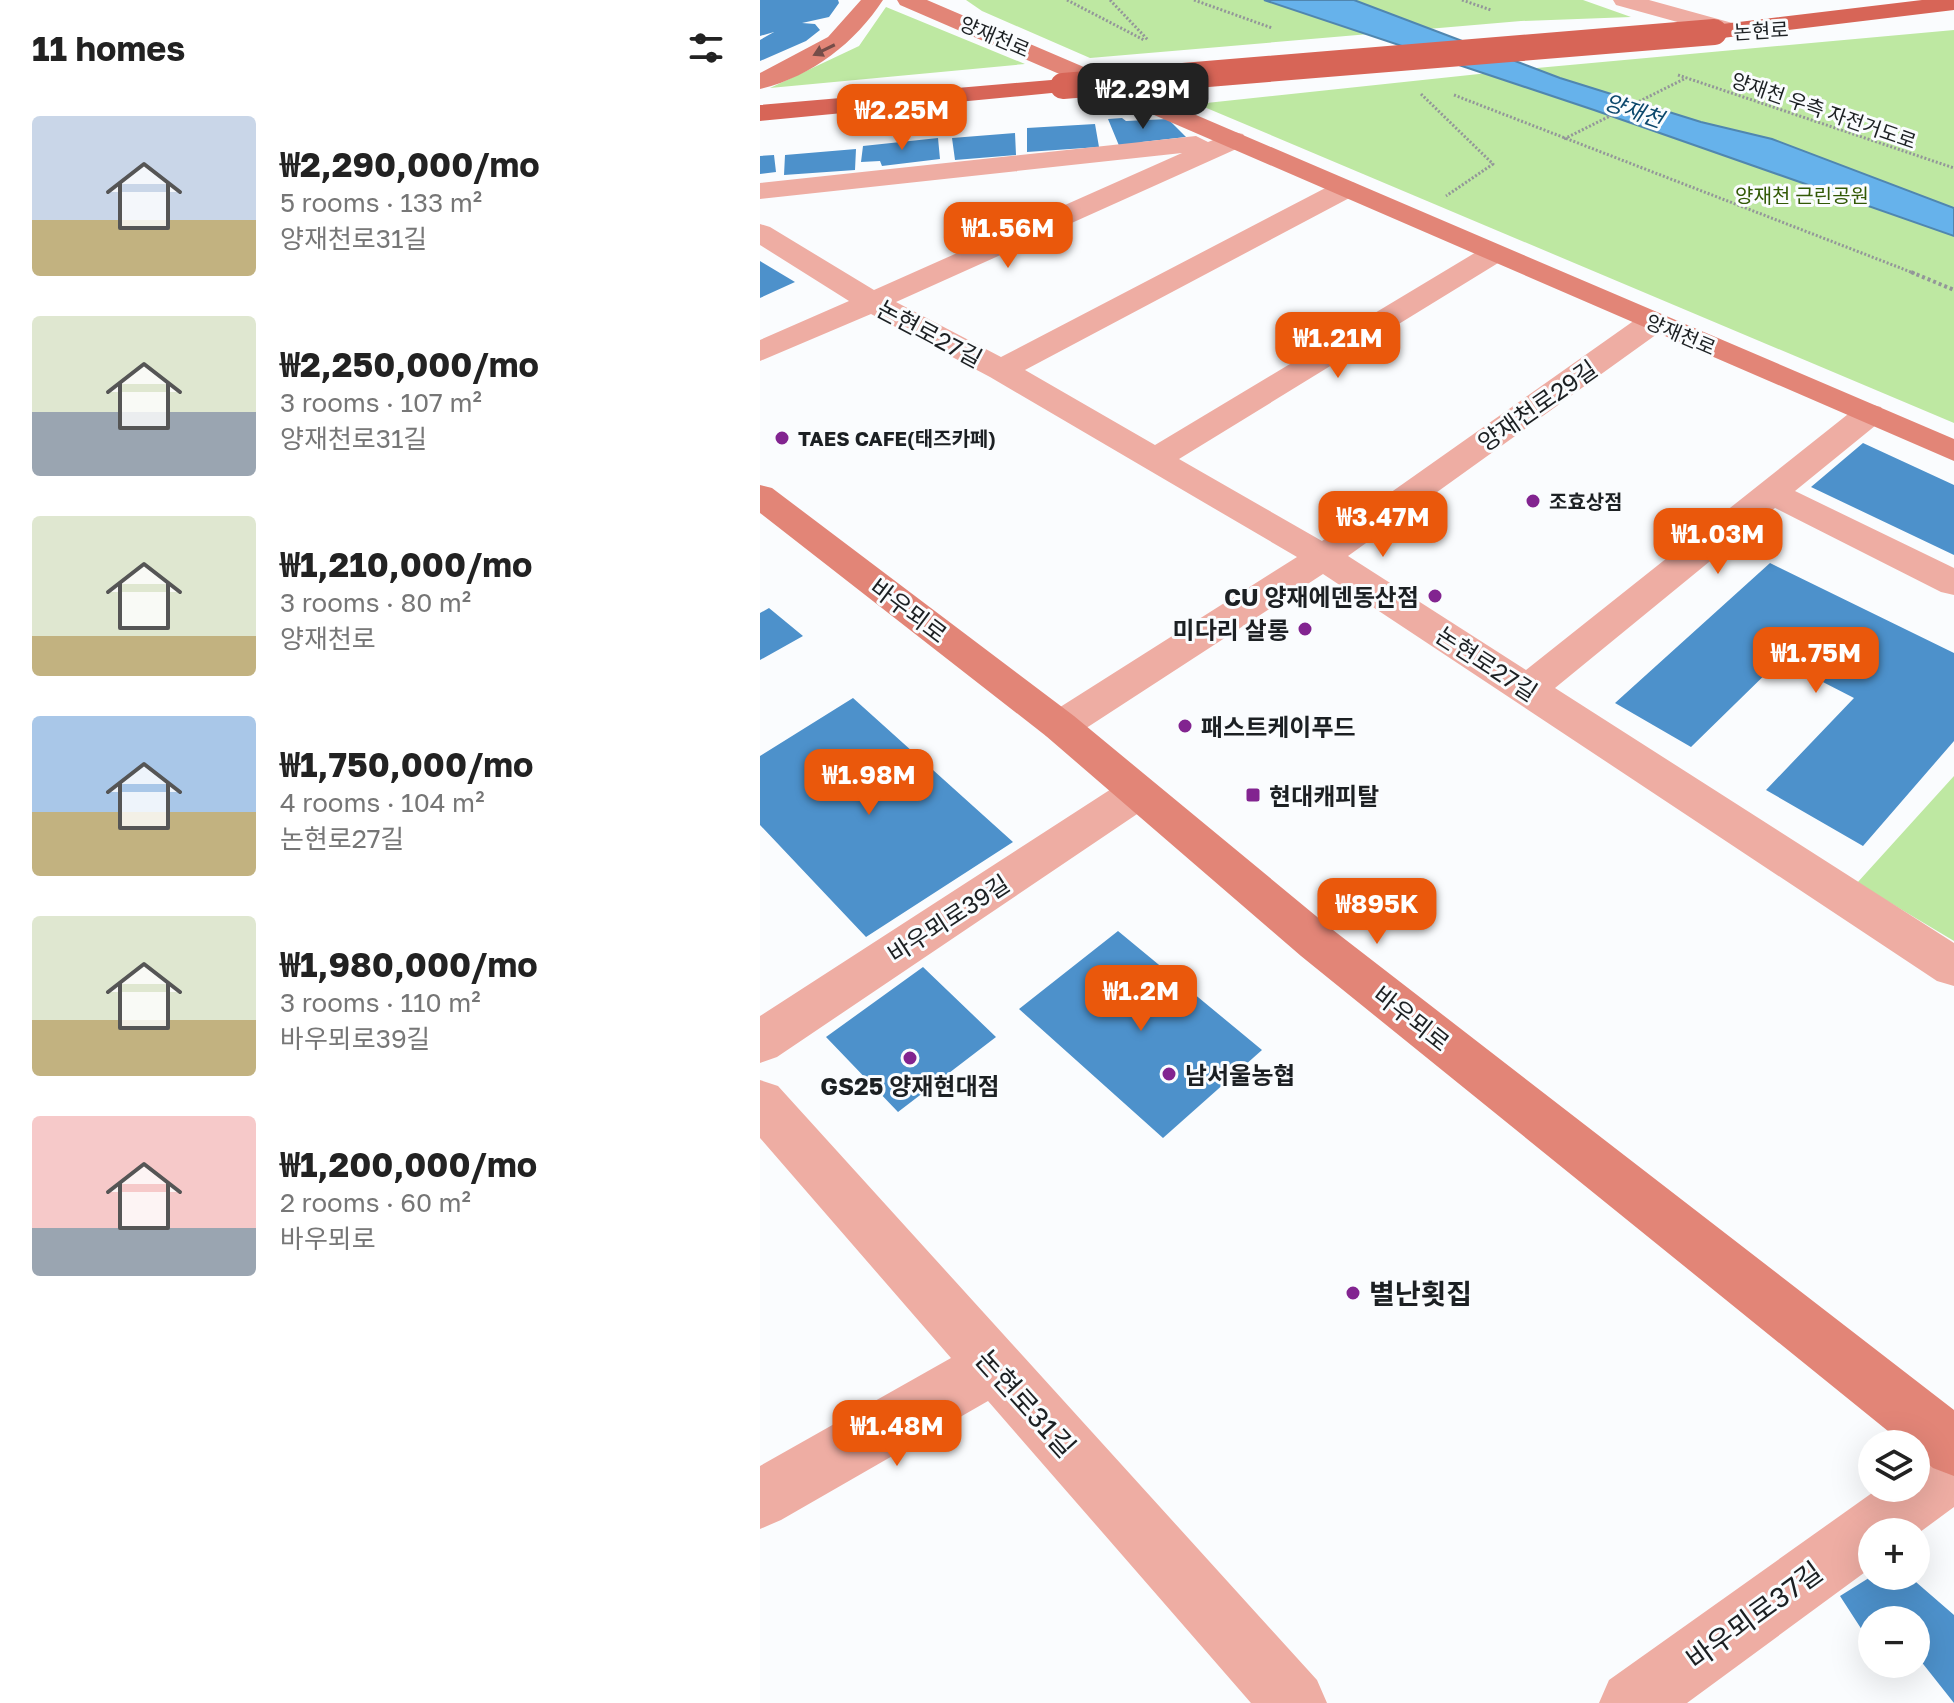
<!DOCTYPE html>
<html lang="en">
<head>
<meta charset="utf-8">
<style>
  body { margin:0; font-family:"Golos Text","Noto Sans KR",sans-serif; background:#f6f6f6; color:#222; height:100vh; display:flex; flex-direction:column; font-size:30px; white-space:nowrap }
  * { box-sizing:border-box; margin:0 }
  p { font-size:26px; color:#767676 }
  .icon { flex:none; width:44px; height:44px; fill:none; stroke:currentColor; stroke-width:2; stroke-linecap:round; stroke-linejoin:round }
  .map { position:relative; flex:1; overflow:hidden }
  .sheet { display:flex; flex-direction:column; background:#fff; width:760px }
  .sheet>* { flex:none }
  .fabs { position:absolute; left:1098px; top:1430px; display:grid; gap:16px }
  .fabs a { display:grid; place-items:center; width:72px; height:72px; border-radius:50%; background:#fff; box-shadow:0 8px 32px #0002; font-size:40px }
  .price { position:absolute; translate:-50% -68px; padding:0 18px; border-radius:16px; background:#ea580c; color:#fff; font-size:26px; line-height:52px; filter:drop-shadow(0 2px 4px #0008) }
  .price::after { content:''; position:absolute; left:50%; top:48px; width:24px; height:18px; margin-left:-12px; background:inherit; clip-path:polygon(0 0,100% 0,50% 100%) }
  .price.on { background:#222; color:#fff }
  ul { padding:0; list-style:none }
  li { display:flex; align-items:center; gap:24px; height:200px; padding:0 32px }
  li span { display:grid; place-items:center; flex:none; width:224px; height:160px; border-radius:8px; color:#555 }
  li>.icon { margin-inline-start:auto }
  span .icon { width:96px; height:96px; fill:#fffc; stroke-width:1 }
  li b { font-size:34px }
  h2 { display:flex; justify-content:space-between; align-items:center; height:96px; padding:0 32px; font-size:34px }
  main { display:flex; flex:1; min-height:0 }
  .map>svg:first-child { display:block }
  .green { fill:#bee8a2 }
  .water { fill:#66b2eb; stroke:#5086af; stroke-width:2 }
  .building { fill:#4d91cb }
  .lines { fill:none; stroke-linecap:round; stroke-linejoin:round }
  .path-far1 { stroke:#939699; stroke-width:3; stroke-dasharray:2 2; stroke-linecap:butt }
  .path { stroke:#939699; stroke-width:4; stroke-dasharray:3 3; stroke-linecap:butt }
  .street { fill:#eeada3; fill-rule:evenodd }
  .secondary { fill:#e28577; fill-rule:evenodd }
  .primary { fill:#d76557; fill-rule:evenodd }
  .primary-bridge { stroke:#d76557; stroke-width:26 }
  .oneway { fill:#754d49 }
  .poi-dot { fill:#822490; stroke:#fafcfe; stroke-width:3 }
  .labels { text-anchor:middle; dominant-baseline:central; stroke-width:6; stroke-linejoin:round; paint-order:stroke }
  .far-street-label { font-size:20px; fill:#1c2023; stroke:#fafcfe }
  .far-park-label { font-size:20px; fill:#325906; stroke:#fafcfe }
  .far-poi-label { font-size:20px; font-weight:bold; fill:#1c2023; stroke:#fafcfe; text-anchor:start }
  .far-water-label { font-size:22px; font-style:italic; fill:#0b476c; stroke:#fafcfe }
  .street-label { font-size:24px; fill:#1c2023; stroke:#fafcfe }
  .poi-label { font-size:24px; font-weight:bold; fill:#1c2023; stroke:#fafcfe; text-anchor:start }
  .near-poi-label { font-size:28px; font-weight:bold; fill:#1c2023; stroke:#fafcfe; text-anchor:start }
  .near-street-label { font-size:28px; fill:#1c2023; stroke:#fafcfe }
</style>
</head>
<body>
<main>
<section class="sheet">
<h2>11 homes<svg class="icon" aria-label="filters" viewBox="0 0 24 24"><path d="M4 7h16M4 17h16"/><circle cx="9" cy="7" r="2"/><circle cx="15" cy="17" r="2"/></svg></h2>
<ul>
<li><span style="background:linear-gradient(#c9d6e8 65%,#c2b280 0)"><svg class="icon" aria-label="home" viewBox="0 0 24 24"><path d="M3 11l9-7 9 7M6 9v11h12V9"/></svg></span><div><b>₩2,290,000/mo</b><p>5 rooms · 133 m²</p><p>양재천로31길</p></div></li>
<li><span style="background:linear-gradient(#dfe7d0 60%,#9aa5b1 0)"><svg class="icon" aria-label="home" viewBox="0 0 24 24"><path d="M3 11l9-7 9 7M6 9v11h12V9"/></svg></span><div><b>₩2,250,000/mo</b><p>3 rooms · 107 m²</p><p>양재천로31길</p></div></li>
<li><span style="background:linear-gradient(#dfe7d0 75%,#c2b280 0)"><svg class="icon" aria-label="home" viewBox="0 0 24 24"><path d="M3 11l9-7 9 7M6 9v11h12V9"/></svg></span><div><b>₩1,210,000/mo</b><p>3 rooms · 80 m²</p><p>양재천로</p></div></li>
<li><span style="background:linear-gradient(#a9c7e8 60%,#c2b280 0)"><svg class="icon" aria-label="home" viewBox="0 0 24 24"><path d="M3 11l9-7 9 7M6 9v11h12V9"/></svg></span><div><b>₩1,750,000/mo</b><p>4 rooms · 104 m²</p><p>논현로27길</p></div></li>
<li><span style="background:linear-gradient(#dfe7d0 65%,#c2b280 0)"><svg class="icon" aria-label="home" viewBox="0 0 24 24"><path d="M3 11l9-7 9 7M6 9v11h12V9"/></svg></span><div><b>₩1,980,000/mo</b><p>3 rooms · 110 m²</p><p>바우뫼로39길</p></div></li>
<li><span style="background:linear-gradient(#f6c9c9 70%,#9aa5b1 0)"><svg class="icon" aria-label="home" viewBox="0 0 24 24"><path d="M3 11l9-7 9 7M6 9v11h12V9"/></svg></span><div><b>₩1,200,000/mo</b><p>2 rooms · 60 m²</p><p>바우뫼로</p></div></li>
</ul>
</section>
<div class="map">
<svg width="1194" height="1703" viewBox="0 0 1194 1703">
  <rect width="100%" height="100%" fill="#fafcfe"/>
  <path class="green" d="M206 0H823L871 17 761 21 330 58 222 11Z
    M126 7 265 64 10 88 99 46Z
    M1194 30V423L437 104 766 69Z
    M1194 776V941L1097 883Z"/>
  <path class="water" d="M504 0H594L800 78 941 122 1012 139 1194 208V236L834 110Z"/>
  <path class="building" d="M0 0H78L79 3 69 17 42 23 55 24 60 30 46 41 0 61V40L14 32 0 36Z
    M362 118 366 121 408 119 426 137 382 142 379 146 360 148 348 119Z
    M335 124 339 147 267 152V128Z
    M255 133 256 155 195 160 192 138Z
    M178 138 180 159 122 166 120 161 101 162 103 146Z
    M96 149 95 170 24 175 25 155Z
    M14 155 16 172 0 174V156Z
    M0 261 35 282 0 298Z
    M1103 443 1194 485V555L1051 487Z
    M1010 563 1194 653V741L1103 846 1006 790 1094 698 1020 660 931 747 855 703Z
    M9 608 43 636 0 660V613Z
    M93 698 253 842 106 937 0 825V756Z
    M358 931 502 1050 403 1138 259 1009Z
    M163 967 236 1037 138 1112 66 1037Z
    M1112 1576H1149L1194 1615V1703L1156 1655V1620H1112V1629L1102 1630 1080 1596Z"/>
  <g class="lines">
    <path class="path-far1" d="M307 0 384 40
      M350 0 388 40
      M434 0 512 28
      M702 0 731 10
      M918 75 1194 168
      M661 94 733 164 686 196
      M694 95 1156 274
      M804 139 926 78"/>
    <path class="path" d="M1151 272 1194 290"/>
    <path class="street" d="M853 0H889L976 24 980 29 976 34 968 36 856 5Z
      M474 132 483 134 487 140 483 146 136 302 241 357 575 183 585 181 595 183 599 189 595 195 265 370 395 445 723 248 733 245 743 248 747 254 743 260 419 459 562 541 882 315 893 313 904 315 908 322 904 329 588 556 766 670 1097 407 1109 404 1121 407 1125 414 1121 421 1035 491 1194 568V595L1181 592 1015 508 795 688 1194 943V986L1177 981 563 574 314 736 300 741 286 736 280 726 286 716 537 557 230 377 111 314 0 361V340L89 301 0 245V224L10 227 114 290 422 153 0 199V183L436 136 448 142Z
      M377 777 392 782 398 793 392 804 17 1057 0 1063V1016L362 782Z
      M0 1080 18 1086 557 1680 567 1703H491L228 1401 21 1520 0 1529V1466L191 1358 0 1138Z
      M1194 1441V1507L1156 1535V1532H1112V1567L927 1703H839L849 1680 1119 1488H1156V1462L1173 1450Z"/>
    <path class="secondary" d="M101 0H123C95 43 51 77 0 89V73L68 37Z
      M137 0H167L1194 439V461L140 5Z
      M0 485 12 488 314 716 573 930 1194 1410V1476L1173 1468 1156 1454V1444H1144L541 956 286 736 0 513Z"/>
    <path class="primary" d="M1162 0H1194V10L954 39 946 37 942 32 946 27 954 25Z
      M303 79 312 81 315 86 312 91 0 121V105Z"/>
    <path class="primary-bridge" d="M303 86 954 32"/>
  </g>
  <defs><path id="oneway-solid" d="M-6-.8H1V-3.2L6.5 0L1 3.2V.8H-6Z" transform="scale(2)"/></defs>
  <use class="oneway" href="#oneway-solid" transform="translate(64 50) rotate(154)"/>
  <g class="poi-dot">
    <circle cx="22" cy="438" r="8"/>
    <circle cx="773" cy="501" r="8"/>
    <circle cx="675" cy="596" r="8"/>
    <circle cx="545" cy="629" r="8"/>
    <circle cx="425" cy="726" r="8"/>
    <rect x="485" y="787" width="16" height="16" rx="4"/>
    <circle cx="150" cy="1058" r="8"/>
    <circle cx="409" cy="1074" r="8"/>
    <circle cx="593" cy="1293" r="8"/>
  </g>
  <g class="labels">
    <g class="far-street-label">
      <text transform="translate(1001 30) rotate(-3)">논현로</text>
      <text transform="translate(235 36) rotate(23)">양재천로</text>
      <text transform="translate(1064 110) rotate(19)">양재천 우측 자전거도로</text>
      <text transform="translate(921 334) rotate(23)">양재천로</text>
    </g>
    <g class="far-park-label">
      <text x="1042" y="195">양재천 근린공원</text>
    </g>
    <g class="far-poi-label">
      <text x="38" y="438">TAES CAFE(태즈카페)</text>
      <text x="789" y="501">조효상점</text>
    </g>
    <g class="far-water-label">
      <text transform="translate(874 110) rotate(19)">양재천</text>
    </g>
    <g class="street-label">
      <text transform="translate(170 333) rotate(28)">논현로27길</text>
      <text transform="translate(777 405) rotate(-35)">양재천로29길</text>
      <text transform="translate(149 610) rotate(37)">바우뫼로</text>
      <text transform="translate(727 663) rotate(33)">논현로27길</text>
      <text transform="translate(188 918) rotate(-33)">바우뫼로39길</text>
      <text transform="translate(652 1018) rotate(38)">바우뫼로</text>
    </g>
    <g class="poi-label">
      <text x="659" y="596" text-anchor="end">CU 양재에덴동산점</text>
      <text x="529" y="629" text-anchor="end">미다리 살롱</text>
      <text x="441" y="726">패스트케이푸드</text>
      <text x="509" y="795">현대캐피탈</text>
      <text x="425" y="1074">남서울농협</text>
      <text x="150" y="1085" text-anchor="middle">GS25 양재현대점</text>
    </g>
    <g class="near-poi-label">
      <text x="609" y="1293">별난횟집</text>
    </g>
    <g class="near-street-label">
      <text transform="translate(266 1403) rotate(48)">논현로31길</text>
      <text transform="translate(994 1615) rotate(-36)">바우뫼로37길</text>
    </g>
  </g>
</svg>
<div class="fabs">
<a><svg class="icon" aria-label="layers" viewBox="0 0 24 24"><path d="M12 4l9 5-9 5-9-5zM3 14l9 5 9-5"/></svg></a>
<a>+</a>
<a>−</a>
</div>
<b class="price on" style="left:383px;top:131px">₩2.29M</b>
<b class="price" style="left:142px;top:152px">₩2.25M</b>
<b class="price" style="left:248px;top:270px">₩1.56M</b>
<b class="price" style="left:578px;top:380px">₩1.21M</b>
<b class="price" style="left:623px;top:559px">₩3.47M</b>
<b class="price" style="left:958px;top:576px">₩1.03M</b>
<b class="price" style="left:1056px;top:695px">₩1.75M</b>
<b class="price" style="left:109px;top:817px">₩1.98M</b>
<b class="price" style="left:617px;top:946px">₩895K</b>
<b class="price" style="left:381px;top:1033px">₩1.2M</b>
<b class="price" style="left:137px;top:1468px">₩1.48M</b>
</div>
</main>
</body>
</html>
